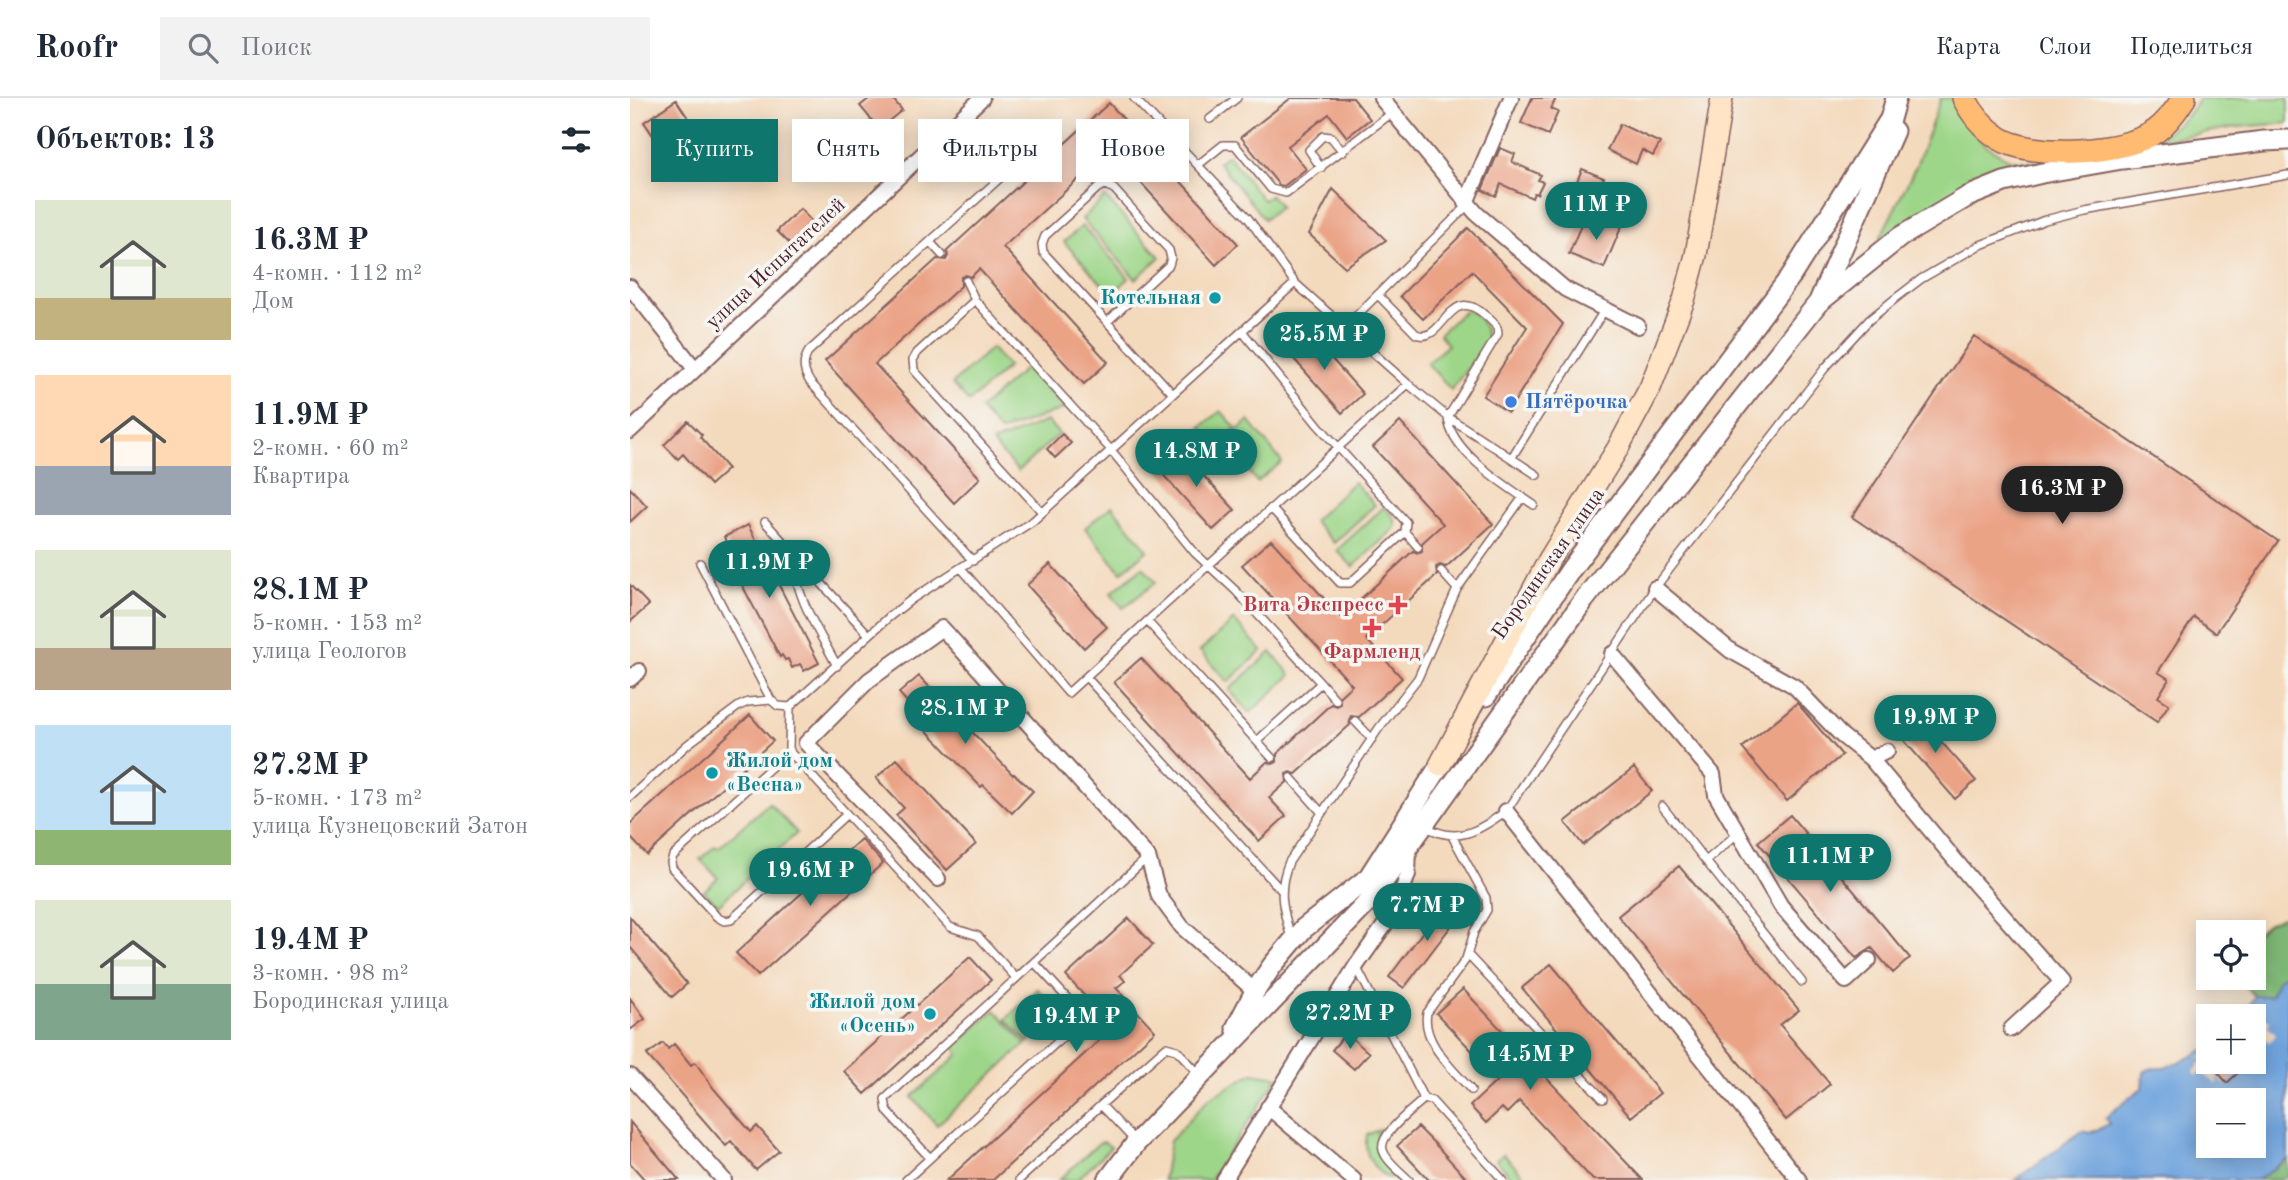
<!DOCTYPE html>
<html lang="ru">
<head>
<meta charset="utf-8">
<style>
  body { margin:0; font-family:"Old Standard TT",serif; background:#f2f2f3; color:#1f2937; height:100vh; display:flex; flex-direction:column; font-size:26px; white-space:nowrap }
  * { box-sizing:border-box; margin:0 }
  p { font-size:23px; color:#747a83 }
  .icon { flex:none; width:38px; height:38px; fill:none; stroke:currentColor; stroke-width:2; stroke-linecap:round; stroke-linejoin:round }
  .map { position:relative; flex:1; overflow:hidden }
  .side { display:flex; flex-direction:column; background:#fff; width:630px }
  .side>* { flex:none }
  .hud { position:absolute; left:21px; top:21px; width:665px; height:63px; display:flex; gap:14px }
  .buttons { position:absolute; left:1566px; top:822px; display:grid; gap:14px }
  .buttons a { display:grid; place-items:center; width:70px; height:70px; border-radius:0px; background:#fff; box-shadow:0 4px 18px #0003; font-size:35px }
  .price { position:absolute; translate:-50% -60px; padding:0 16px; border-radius:24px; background:#0f766e; color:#fff; font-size:23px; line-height:46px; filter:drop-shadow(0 2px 4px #0008) }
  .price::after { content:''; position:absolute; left:50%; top:42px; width:21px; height:16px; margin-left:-10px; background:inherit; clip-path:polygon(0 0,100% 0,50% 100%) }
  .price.current { background:#222; color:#fff }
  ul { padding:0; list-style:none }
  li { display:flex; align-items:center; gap:21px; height:175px; padding:0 35px }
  li span { display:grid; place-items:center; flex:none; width:196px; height:140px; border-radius:0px; color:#555 }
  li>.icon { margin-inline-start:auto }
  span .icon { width:84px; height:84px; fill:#fffc; stroke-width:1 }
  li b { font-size:30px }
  h2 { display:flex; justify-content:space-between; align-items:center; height:84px; padding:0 35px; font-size:30px }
  .tag { padding:0 24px; border-radius:0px; background:#fff; box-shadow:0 4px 18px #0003; font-size:24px; line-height:63px }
  .tag.current { background:#0f766e; color:#fff }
  header { display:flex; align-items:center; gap:42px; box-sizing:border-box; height:98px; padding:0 35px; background:#fff; border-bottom:2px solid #e0e1e3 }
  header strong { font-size:33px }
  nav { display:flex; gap:38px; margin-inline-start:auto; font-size:24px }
  .search { width:490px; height:63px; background:#f2f2f3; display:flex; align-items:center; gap:18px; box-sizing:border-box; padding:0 24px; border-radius:0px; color:#747a83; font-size:26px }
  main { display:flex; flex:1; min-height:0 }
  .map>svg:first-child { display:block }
  .green { fill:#9dd688; stroke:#747a5a; stroke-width:2 }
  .forest { fill:#7eb774; stroke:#646b50; stroke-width:2 }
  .water { fill:#71a4dd; stroke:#5e6284; stroke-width:2; fill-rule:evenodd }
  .pier { fill:#f4dabd }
  .building { fill:#eba386 }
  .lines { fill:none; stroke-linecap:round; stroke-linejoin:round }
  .service-casing { stroke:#86605e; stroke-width:10 }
  .minor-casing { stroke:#86605e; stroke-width:18 }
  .tertiary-casing { stroke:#86605e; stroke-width:23 }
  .secondary-casing { stroke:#86605e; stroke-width:24 }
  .primary-casing { stroke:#86605e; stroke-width:26 }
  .service { stroke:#fff; stroke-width:7 }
  .minor { stroke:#fff; stroke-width:14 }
  .tertiary { stroke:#fff; stroke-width:19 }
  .secondary { stroke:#ffe4c6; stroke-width:21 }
  .primary { stroke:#ffbb71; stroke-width:23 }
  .culture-dot { fill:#0f9aa8; stroke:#f6f6f2; stroke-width:2.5 }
  .shop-dot { fill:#3f7fe0; stroke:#f6f6f2; stroke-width:2.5 }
  .health-dot { fill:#e0444e; stroke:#f6f6f2; stroke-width:2.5 }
  .labels { text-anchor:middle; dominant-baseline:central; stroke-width:7; stroke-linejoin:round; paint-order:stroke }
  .street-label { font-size:21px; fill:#4a1f2b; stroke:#f6f6f2 }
  .culture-label { font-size:21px; font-weight:bold; fill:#0d838f; stroke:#f6f6f2; text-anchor:end }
  .shop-label { font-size:21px; font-weight:bold; fill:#366cbe; stroke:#f6f6f2; text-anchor:start }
  .health-label { font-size:21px; font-weight:bold; fill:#be3a42; stroke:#f6f6f2; text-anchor:end }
</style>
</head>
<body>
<header>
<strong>Roofr</strong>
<div class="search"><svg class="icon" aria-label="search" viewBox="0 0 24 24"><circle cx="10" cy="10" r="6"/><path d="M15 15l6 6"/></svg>Поиск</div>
<nav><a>Карта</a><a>Слои</a><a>Поделиться</a></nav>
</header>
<main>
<section class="side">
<h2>Объектов: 13<svg class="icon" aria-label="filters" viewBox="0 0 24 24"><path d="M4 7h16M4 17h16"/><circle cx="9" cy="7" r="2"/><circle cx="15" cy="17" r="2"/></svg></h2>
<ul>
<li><span style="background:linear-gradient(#dfe7d0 70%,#c2b280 0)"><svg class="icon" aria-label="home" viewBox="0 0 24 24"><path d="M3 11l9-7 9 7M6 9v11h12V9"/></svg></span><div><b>16.3M ₽</b><p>4-комн. · 112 m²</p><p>Дом</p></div></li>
<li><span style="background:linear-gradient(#ffd9b3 65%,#9aa5b1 0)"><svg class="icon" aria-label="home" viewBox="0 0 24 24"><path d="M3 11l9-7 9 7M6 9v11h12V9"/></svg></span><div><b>11.9M ₽</b><p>2-комн. · 60 m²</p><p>Квартира</p></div></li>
<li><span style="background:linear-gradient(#dfe7d0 70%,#b9a48a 0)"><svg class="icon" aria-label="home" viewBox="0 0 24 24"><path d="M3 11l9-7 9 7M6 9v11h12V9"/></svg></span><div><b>28.1M ₽</b><p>5-комн. · 153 m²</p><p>улица Геологов</p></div></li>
<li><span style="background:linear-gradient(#bfe0f5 75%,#8fb573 0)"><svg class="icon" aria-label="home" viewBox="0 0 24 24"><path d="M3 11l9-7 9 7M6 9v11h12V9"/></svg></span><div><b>27.2M ₽</b><p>5-комн. · 173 m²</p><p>улица Кузнецовский Затон</p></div></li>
<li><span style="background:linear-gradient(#dfe7d0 60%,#7fa58c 0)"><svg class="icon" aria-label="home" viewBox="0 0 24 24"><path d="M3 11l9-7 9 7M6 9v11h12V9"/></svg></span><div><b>19.4M ₽</b><p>3-комн. · 98 m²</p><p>Бородинская улица</p></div></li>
</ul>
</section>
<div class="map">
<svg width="1658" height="1082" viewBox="0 0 1658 1082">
  <rect width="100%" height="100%" fill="#f6f6f2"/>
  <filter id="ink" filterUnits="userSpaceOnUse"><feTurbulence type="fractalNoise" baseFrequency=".0143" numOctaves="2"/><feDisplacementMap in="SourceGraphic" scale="14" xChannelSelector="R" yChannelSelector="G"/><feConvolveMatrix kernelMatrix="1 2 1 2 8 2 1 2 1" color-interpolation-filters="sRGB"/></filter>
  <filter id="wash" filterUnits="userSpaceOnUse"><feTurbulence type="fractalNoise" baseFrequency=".00686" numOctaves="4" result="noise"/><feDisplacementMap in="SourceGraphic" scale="28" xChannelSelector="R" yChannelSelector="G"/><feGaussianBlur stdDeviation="1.57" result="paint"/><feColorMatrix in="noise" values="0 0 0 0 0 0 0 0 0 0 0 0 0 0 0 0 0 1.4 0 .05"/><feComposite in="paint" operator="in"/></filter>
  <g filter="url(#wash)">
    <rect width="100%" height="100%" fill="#f4dabd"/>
    <path class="green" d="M1311 0H1324C1333 26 1353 51 1380 61 1388 64 1399 64 1408 65L1329 91 1249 142 1286 68Z
      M1570 0H1658V25L1606 29 1526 43 1556 19Z
      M598 57 633 102 641 97 650 108 634 121 588 64Z
      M475 99 530 159 506 181 452 121Z
      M452 128 499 180 482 197 434 144Z
      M835 212C850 215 857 231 857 245L821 292 797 265 818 247 809 236Z
      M361 250 378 269 339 304 322 286Z
      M397 269 435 310 370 334 350 311Z
      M591 313 606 330 585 347 571 329Z
      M417 323 429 336 388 373 362 345Z
      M619 323 652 364 627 384 594 343Z
      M724 384 745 407 704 445 683 423Z
      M482 408 518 452 491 474 455 430Z
      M754 409 765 421V430L723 469 707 452Z
      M513 469 526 484 493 510 481 495Z
      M604 522 632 553 598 584 570 553Z
      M641 554 661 577 620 615 599 592Z
      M139 705 167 735 88 807 74 793 88 780 70 761 85 748 88 750Z
      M408 891 430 915 398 944 376 921Z
      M365 912 396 946 307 1027 282 999 329 956 324 949Z
      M623 975 648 979 580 1082H533L540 1043 578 1001Z
      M750 1031C737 1053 756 1067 771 1082 748 1082 732 1058 737 1037Z
      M474 1044 481 1049 447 1082H429L469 1045Z
      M873 1056 898 1082H880L876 1073 866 1062Z"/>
    <path class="forest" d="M1658 817V874L1648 881 1641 898H1625L1606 880H1624V837L1638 825Z
      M1658 1061V1078L1651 1082H1627Z"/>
    <path class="water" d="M1658 874V1061L1627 1082H1385L1452 1033 1460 1035 1479 1026 1475 1020 1513 989 1514 974C1521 969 1523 971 1530 970 1546 967 1565 958 1578 949V964H1624V919H1609L1617 911 1625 898H1641L1648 881ZM1578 1003H1624V1048H1578Z"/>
    <path class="pier" d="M1631 915 1640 924 1637 928 1646 937 1639 944 1629 935 1624 938V920Z
      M1568 956 1578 964H1622L1615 971 1610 966 1607 969 1611 973 1596 987 1587 979 1586 980 1589 984 1587 986 1571 974 1567 977 1564 974 1571 964 1577 969Z"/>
    <g id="blocks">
      <path class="building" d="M240 0H262L272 12 249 31 230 8Z
        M661 0H723L740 21 717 39 699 16 658 48 676 71 654 88 649 87 611 39Z
        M902 0H926L921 11 928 14 918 37 891 25Z
        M46 2 79 51 47 73 14 24Z
        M479 5 608 146 586 167 481 52 373 149 478 264 454 286 349 171 341 179 336 177 331 179V188L245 266 350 380 324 405 195 263 307 161 316 162 318 158 317 153Z
        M990 26 1030 45 1023 58 1012 52 1006 66 977 52Z
        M870 50 885 56 882 64 911 77 908 82 913 84 907 96 904 95 902 100 871 86 866 98 852 92Z
        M952 71 974 80 965 102 943 93Z
        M703 91 756 142 715 169 679 136Z
        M170 111 184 126 162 148 147 133Z
        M974 118 993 125 974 170 939 156 952 124 969 131Z
        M838 130 933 226 878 314 853 298 897 229 842 173 793 221 770 198Z
        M677 233 733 296 712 315 656 252Z
        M1344 238 1648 443 1586 535 1564 519 1528 574 1539 581 1528 599 1539 606 1527 624 1222 419Z
        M58 323 72 337 70 339 98 371 80 387 53 356 48 361 34 347Z
        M770 324 863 426 816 469 810 467 806 469 807 477 736 541 772 580 729 619 721 618 719 622 720 627 666 676 660 674 656 676 657 684 639 700 656 718 629 743 484 584 511 560 620 680 637 664 643 666 647 664V656L701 606 707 608 710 606V598L722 587 612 467 641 442 711 519 783 453 788 455 792 453V445L813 426 743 349Z
        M432 336 441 345 425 360 417 351Z
        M548 350 605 412 583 432 527 370Z
        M0 390 17 408 0 424Z
        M118 427 189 565 174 573 170 566 162 570 158 561 155 562 152 557 150 559 99 462 102 460 99 456 102 454 94 439Z
        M420 466 477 529 454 550 397 487Z
        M0 487 19 507 0 524Z
        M289 578 383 677 384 676 403 693 382 715 353 687 351 689 295 631 298 627 269 595Z
        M1167 605 1212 657 1157 703 1112 650Z
        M1284 613 1346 683 1325 701 1264 631Z
        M120 617 143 643 17 757 0 739V726Z
        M267 661 346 746 317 772 266 717 274 710 246 680Z
        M1004 670 1022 693 953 747 935 724Z
        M1160 717 1280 860 1263 875 1242 850 1226 860 1128 744Z
        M231 741 253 765 128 878 106 855Z
        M1049 768 1169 912 1150 927 1200 986 1156 1022 988 818Z
        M819 799 834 811 774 890 759 879Z
        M0 819 57 886 42 899 0 849Z
        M499 820 523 847 490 877 495 883 486 890 525 933 363 1082H317L484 929 436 878Z
        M340 859 361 882 235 996 214 973Z
        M921 866 1030 995 1001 1019 892 890Z
        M833 891 958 1024 1013 1082H963L889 1003 877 1015 872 1010 856 1025 840 1008 869 981 806 915Z
        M0 900 15 921 0 932Z
        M716 935 739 955 724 971 702 952Z
        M33 945 38 951 44 946 61 967 65 964 84 991 121 1034 127 1028 149 1053 126 1072 101 1043 96 1048 17 957Z
        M1593 964H1620L1597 985 1585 971Z
        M0 1024 49 1082H15L0 1065Z
        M788 1029 805 1046 838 1082H799L767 1048Z"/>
    </g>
  </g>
  <g filter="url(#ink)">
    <use href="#blocks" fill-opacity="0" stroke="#86605e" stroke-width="2"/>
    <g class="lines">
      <g class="service-casing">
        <path id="service" d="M504 0 618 120 665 185 778 286 818 319 907 377
          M580 21 607 0
          M568 67 593 47H605L641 91 656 95 762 15
          M691 70 679 52 693 38 701 39 713 54
          M300 144 312 157
          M336 183 345 202
          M748 197 786 236C814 248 818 183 856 218 863 224 868 227 868 236L818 319C819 353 878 389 904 407
          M477 224 539 167 541 160 539 152 484 91 475 87 468 90 415 138 412 146 413 154 543 296
          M715 229 838 107
          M612 233 688 327 776 424 775 434 720 485H710L641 410
          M882 359 975 211
          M412 414 284 272 283 262 287 255 345 202 481 352 565 455 606 493 691 585 627 643
          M135 424 239 537
          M775 434 788 449
          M164 457C163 497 189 533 207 568
          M343 463 180 284C173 273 172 264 179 253L423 32
          M70 465 141 602 148 608 160 609 259 519 282 501 403 423 665 185
          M331 470 438 595 778 286
          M811 473 827 491
          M517 523 642 660
          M456 579 651 792
          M691 585 706 602
          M160 609 159 650 161 655 320 829 348 838 386 880
          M725 623 742 641
          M160 652 43 758 41 764 42 770 87 819 94 823 101 822 217 716
          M661 680 692 715
          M0 699 58 646 109 608 118 604 141 602
          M1032 708 1172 884
          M795 728C826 747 849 733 876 713L1025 490 1195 270 1239 222 1266 200 1291 181 1348 148 1415 122 1454 112 1658 77
          M822 738 856 800 857 812 844 834 836 861 797 915C791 944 824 972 841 992
          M1076 763 1108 735
          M661 840C653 812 647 792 659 764L749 630 788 580 827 491 893 399
          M838 857 973 1001
          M726 868 794 1001 802 1003 873 1082
          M471 1007 536 949 547 952 570 977
          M300 1060 257 1013 255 1001 404 864
          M276 1082 448 925 450 917 448 912 404 864 518 759
          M389 1082 471 1007 506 1044
          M779 1082C771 1074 756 1063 753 1052 748 1037 783 1011 794 1001"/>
      </g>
      <g class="minor-casing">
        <path id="minor" d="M751 0 846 115 935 191 1008 228
          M836 105 881 0
          M0 189 65 271
          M0 333 352 0
          M1025 490 1101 553 1164 588 1211 637 1241 661 1257 653
          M982 556 1083 676 1086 697 1151 808 1216 883 1239 862
          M0 581 9 573
          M1241 661 1345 786 1432 884 1381 931
          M876 713 1169 1082
          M308 781 176 645 239 582 312 530 518 759 529 798 552 829 625 893
          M0 978 94 1082
          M638 1009 724 1082
          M594 1082 726 868 766 811 778 776 779 749"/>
      </g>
      <g class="tertiary-casing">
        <path id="tertiary" d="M1190 201 1264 33
          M856 598 941 471 1161 178 1260 21 1266 0
          M606 930 625 893 642 868 673 831 738 780 818 655
          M478 1082 506 1045 741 801 954 502 1188 205 1270 139 1337 99 1374 84 1412 75 1492 61 1634 43 1658 42"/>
      </g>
      <g class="secondary-casing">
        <path id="secondary" d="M810 667 920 460 988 350 1020 290 1054 202 1066 157 1092 0"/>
      </g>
      <g class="primary-casing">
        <path id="primary" d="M1334 0C1342 16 1354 30 1369 40 1402 61 1495 56 1526 33 1537 25 1547 11 1554 0"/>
      </g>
      <use href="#service" class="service"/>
      <use href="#minor" class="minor"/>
      <use href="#tertiary" class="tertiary"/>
      <use href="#secondary" class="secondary"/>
      <use href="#primary" class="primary"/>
    </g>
  </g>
  <g class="culture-dot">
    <circle cx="585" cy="200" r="7"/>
    <circle cx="82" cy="675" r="7"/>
    <circle cx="300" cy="916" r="7"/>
  </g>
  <circle class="shop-dot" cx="881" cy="304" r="7"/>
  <g class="health-dot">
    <path d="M764.5 496.5h7v7h7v7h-7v7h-7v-7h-7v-7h7z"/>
    <path d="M738.5 519.5h7v7h7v7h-7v7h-7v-7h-7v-7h7z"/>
  </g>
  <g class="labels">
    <g class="street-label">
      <text transform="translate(146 166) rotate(-43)">улица Испытателей</text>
      <text transform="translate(919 466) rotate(-55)">Бородинская улица</text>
    </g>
    <g class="culture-label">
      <text x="571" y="200">Котельная</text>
      <text x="96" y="663" text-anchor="start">Жилой дом<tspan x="96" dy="24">«Весна»</tspan></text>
      <text x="286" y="904">Жилой дом<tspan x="286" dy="24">«Осень»</tspan></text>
    </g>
    <g class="shop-label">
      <text x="895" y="304">Пятёрочка</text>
    </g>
    <g class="health-label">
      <text x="754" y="507">Вита Экспресс</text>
      <text x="742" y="554" text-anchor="middle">Фармленд</text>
    </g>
  </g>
</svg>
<div class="buttons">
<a><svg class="icon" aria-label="locate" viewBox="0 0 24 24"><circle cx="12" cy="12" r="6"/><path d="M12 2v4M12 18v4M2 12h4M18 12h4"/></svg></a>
<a>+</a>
<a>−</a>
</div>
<b class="price" style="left:966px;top:144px">11M ₽</b>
<b class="price" style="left:694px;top:274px">25.5M ₽</b>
<b class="price" style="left:566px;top:391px">14.8M ₽</b>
<b class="price current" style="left:1432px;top:428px">16.3M ₽</b>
<b class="price" style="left:139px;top:502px">11.9M ₽</b>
<b class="price" style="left:335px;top:648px">28.1M ₽</b>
<b class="price" style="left:1305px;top:657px">19.9M ₽</b>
<b class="price" style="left:1200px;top:796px">11.1M ₽</b>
<b class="price" style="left:180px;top:810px">19.6M ₽</b>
<b class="price" style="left:797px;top:845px">7.7M ₽</b>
<b class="price" style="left:720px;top:953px">27.2M ₽</b>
<b class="price" style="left:446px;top:956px">19.4M ₽</b>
<b class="price" style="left:900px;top:994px">14.5M ₽</b>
<div class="hud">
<a class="tag current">Купить</a>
<a class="tag">Снять</a>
<a class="tag">Фильтры</a>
<a class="tag">Новое</a>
</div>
</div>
</main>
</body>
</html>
